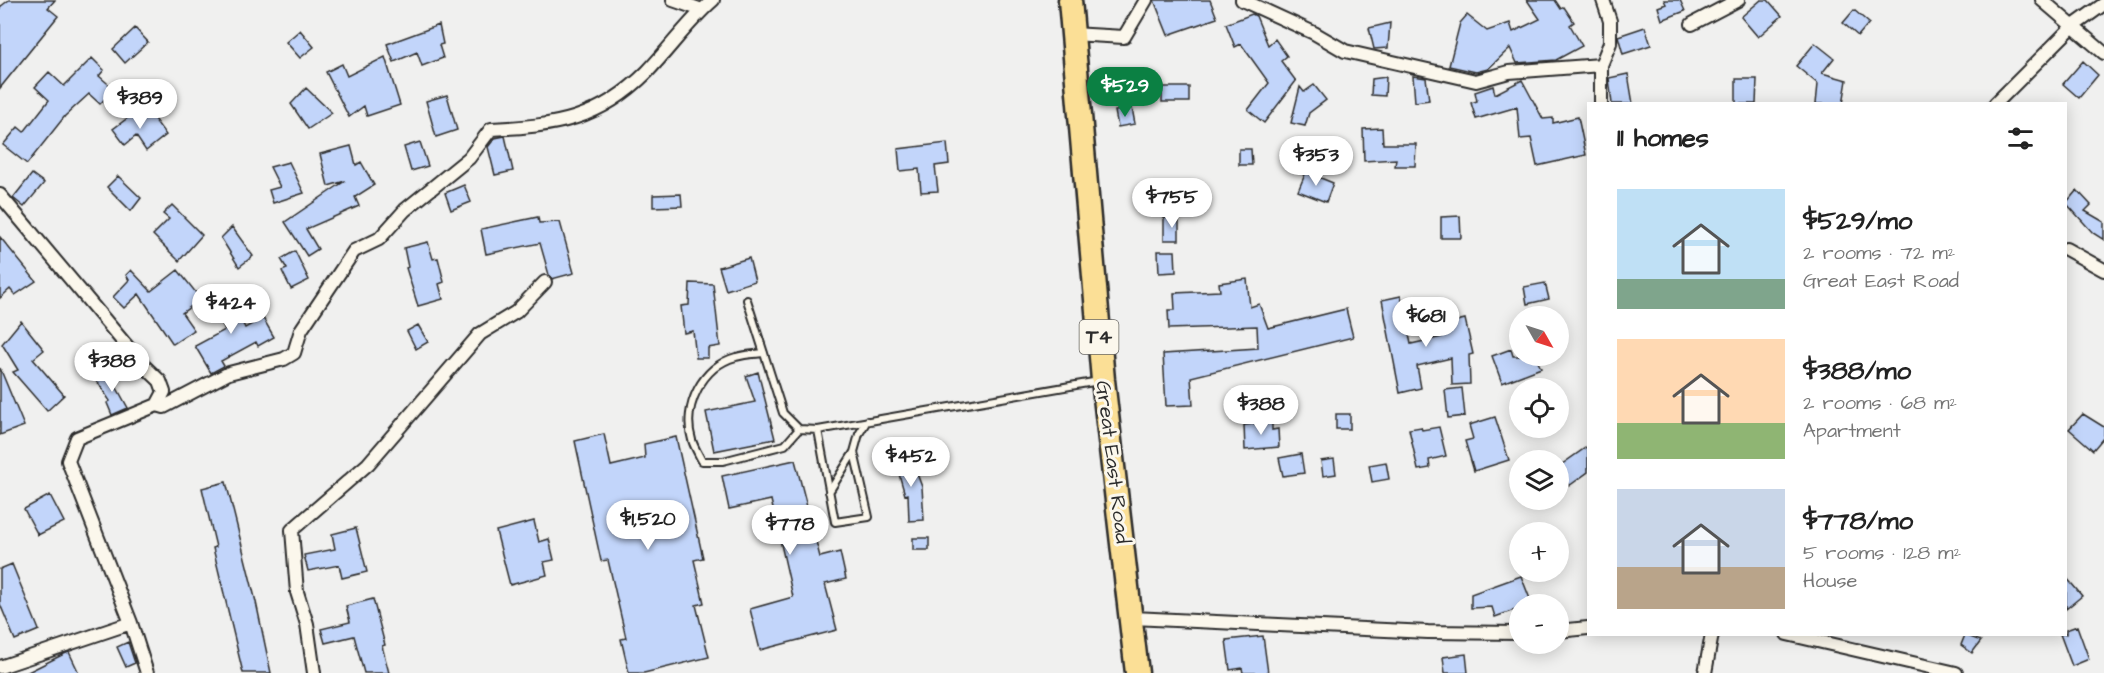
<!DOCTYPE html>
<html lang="en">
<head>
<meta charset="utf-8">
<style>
  body { margin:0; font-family:"Architects Daughter",sans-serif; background:#f2f2f2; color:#222; height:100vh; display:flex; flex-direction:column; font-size:22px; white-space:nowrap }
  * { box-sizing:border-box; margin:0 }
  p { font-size:20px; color:#767676 }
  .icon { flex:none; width:33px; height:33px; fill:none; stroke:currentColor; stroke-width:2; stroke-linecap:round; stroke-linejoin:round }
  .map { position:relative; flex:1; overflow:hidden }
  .drawer { position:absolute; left:1587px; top:102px; width:480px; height:534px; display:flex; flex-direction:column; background:#fff; border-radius:0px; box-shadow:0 3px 15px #0003 }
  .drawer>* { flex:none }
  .needle { width:39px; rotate:129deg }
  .tools { position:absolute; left:1509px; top:306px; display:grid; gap:12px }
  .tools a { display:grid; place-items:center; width:60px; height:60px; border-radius:50%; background:#fff; box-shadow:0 3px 15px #0003; font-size:30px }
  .price { position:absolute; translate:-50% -51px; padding:0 14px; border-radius:21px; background:#fff; color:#222; font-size:20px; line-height:39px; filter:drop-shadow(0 2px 3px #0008) }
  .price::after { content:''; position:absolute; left:50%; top:36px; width:18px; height:14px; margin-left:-9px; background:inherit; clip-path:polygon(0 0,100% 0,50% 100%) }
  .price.on { background:#0b8043; color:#fff }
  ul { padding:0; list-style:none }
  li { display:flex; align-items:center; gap:18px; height:150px; padding:0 30px }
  li span { display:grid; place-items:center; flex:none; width:168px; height:120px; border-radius:0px; color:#555 }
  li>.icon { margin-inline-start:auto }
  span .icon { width:72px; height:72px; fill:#fffc; stroke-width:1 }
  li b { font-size:26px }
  h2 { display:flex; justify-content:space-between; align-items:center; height:72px; padding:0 30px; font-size:26px }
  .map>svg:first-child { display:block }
  .building { fill:#c2d5fa; stroke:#2b2b2b; stroke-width:1.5 }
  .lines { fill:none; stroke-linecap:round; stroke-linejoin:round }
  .lane-casing { stroke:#2b2b2b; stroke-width:10 }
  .street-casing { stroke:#2b2b2b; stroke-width:16 }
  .highway-casing { stroke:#2b2b2b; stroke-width:27 }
  .lane { stroke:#fbf7ec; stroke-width:6 }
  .street { stroke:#fbf7ec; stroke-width:12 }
  .highway { stroke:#fbdf96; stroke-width:22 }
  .labels { text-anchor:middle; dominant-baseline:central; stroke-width:6; stroke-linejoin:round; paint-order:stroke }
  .shield { fill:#fbf7ec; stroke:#696865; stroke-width:1.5 }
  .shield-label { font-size:20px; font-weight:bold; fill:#2b2b2b }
  .street-label { font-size:21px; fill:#2b2b2b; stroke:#fbf7ec }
</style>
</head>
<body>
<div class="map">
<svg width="2104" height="673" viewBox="0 0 2104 673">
  <rect width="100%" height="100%" fill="#f0f0ef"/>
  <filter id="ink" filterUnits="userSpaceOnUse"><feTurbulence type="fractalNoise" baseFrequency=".0167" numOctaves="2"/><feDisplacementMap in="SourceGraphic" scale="12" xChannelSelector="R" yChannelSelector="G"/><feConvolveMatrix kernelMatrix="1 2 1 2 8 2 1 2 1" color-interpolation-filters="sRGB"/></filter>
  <g filter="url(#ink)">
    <path class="building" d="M9 0H55L48 8 58 16 0 88V7Z
      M1154 0H1210L1217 18 1168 35Z
      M1527 0H1555L1561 9 1564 7 1574 22 1570 25 1582 46 1556 60 1517 63 1510 48 1488 69 1476 72 1449 66 1460 23 1467 15 1487 31 1510 23 1513 32 1540 19Z
      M1664 0H1680L1685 11 1662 20 1658 7 1666 4Z
      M1761 0H1768L1782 16 1758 37 1741 17Z
      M1854 10 1869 23 1858 36 1843 23Z
      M1252 14 1256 16 1268 45 1275 39 1287 56 1281 61 1296 81 1264 123 1248 110 1269 83 1241 44 1235 47 1226 24Z
      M1390 23 1388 48 1374 49 1369 28Z
      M439 25 443 44 439 45 443 58 422 66 417 52 394 62 387 44Z
      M1645 27 1651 45 1623 54 1618 36Z
      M135 28 148 42 125 63 113 49Z
      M300 30 314 47 300 58 286 42Z
      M1815 43 1834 58 1822 73 1847 80 1843 104H1816L1818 84 1796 66Z
      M385 57 400 105 367 116 364 106 349 117 326 72 342 64 347 76Z
      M92 58 104 70 99 76 114 89 100 104 89 94 65 116 27 164 3 145 18 127 24 132 49 100 35 87 49 72 64 86Z
      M2083 61 2098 75 2079 98 2063 84Z
      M1628 74 1633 104H1612L1609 78Z
      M1413 76 1426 78 1429 100 1415 102Z
      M1386 77 1385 96 1371 95 1372 79Z
      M1736 79H1757L1756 104H1736Z
      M1522 80 1543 119 1553 118V123L1578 117 1586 155 1537 166 1531 138 1520 139 1517 107 1476 119 1471 103 1477 101 1475 92 1493 86 1495 94Z
      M1314 85 1326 100 1309 113 1305 126 1291 123 1300 87 1304 92Z
      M1162 87H1189V102H1162Z
      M306 88 332 113 308 129 291 104Z
      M447 95 457 130 436 137 426 101Z
      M141 108 146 115 149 112 166 135 146 151 136 136 125 145 113 129Z
      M1132 108 1135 124 1118 127 1115 111Z
      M1382 128 1383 144H1416L1415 166H1395L1396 159 1364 161 1363 129Z
      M505 136 513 171 495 175 488 147 495 138Z
      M420 142 428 166 411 171 404 147Z
      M947 143 949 164 935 166 938 191 921 192 919 169 900 171 898 149Z
      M351 146 356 165 361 162 374 185 355 197 359 206 306 229 318 249 307 256 285 222 345 181 328 186 320 154Z
      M1239 149H1251L1252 165H1239Z
      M289 162 304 193 273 203 269 190 280 187 270 167Z
      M1306 172 1333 183 1326 202 1298 191Z
      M32 174 44 183 24 207 13 198Z
      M118 176 141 198 131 211 107 187Z
      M464 185 471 202 451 210 445 193Z
      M2077 190 2091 205 2085 211 2104 222V240L2093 233 2066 203Z
      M681 194 682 206 653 207V195Z
      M172 205 202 235 179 261 153 235 169 219 163 214Z
      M1460 216 1461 238H1441V217Z
      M538 217 539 223 560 222 574 273 552 279 549 275 540 243 486 254 481 229Z
      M1179 217V240H1164V218Z
      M232 227 253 256 239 267 221 238Z
      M0 237 36 281 15 295 10 289 0 298Z
      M428 242 433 259 438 258 444 282 439 284 443 299 418 306 406 268 408 267 404 248Z
      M295 251 309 280 291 289 282 271 287 269 281 259Z
      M1158 251H1175L1176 272 1159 273Z
      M749 258 755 281 726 290 719 267Z
      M131 270 151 291 178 270 201 299 182 313 194 330 173 344 139 294 124 308 113 297 129 280 126 275Z
      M1247 279 1250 307 1259 304 1268 328 1346 309 1353 337 1191 377 1193 405 1166 406 1163 354 1258 348 1257 326 1169 329 1168 310H1175L1174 293 1220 291 1219 283Z
      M690 283 713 284 720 346 708 348V358H696L693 331 684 333 681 306 689 305Z
      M1545 283 1549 299 1527 304 1524 287Z
      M228 292 245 328 263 318 274 337 258 346 256 342 221 361 224 366 211 373 195 346 225 330 211 300Z
      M1401 296 1411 344 1442 337 1440 325 1465 319 1473 354 1469 355 1470 384 1452 385 1451 358 1417 366 1421 388 1400 393 1382 300Z
      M21 321 44 350 33 359 64 395 47 411 13 372 18 370 2 344Z
      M418 325 428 342 416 349 407 331Z
      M1511 349 1513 356H1535L1541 368 1502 383 1492 356Z
      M0 368 24 426 0 435Z
      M107 370 128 408 112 415 107 403 110 401 95 378Z
      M758 372 775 439 714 451 706 412 755 402 746 376Z
      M1462 388 1465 416 1448 418 1445 390Z
      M1336 414H1350V429H1336Z
      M2083 414 2104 427V437L2093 450 2069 429Z
      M1495 417 1509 460 1474 471 1465 441 1473 439 1469 425Z
      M1272 422V430L1278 429 1279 447 1245 450 1244 425Z
      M1421 427 1422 430 1439 427 1446 456 1429 460 1430 468 1418 470 1409 429Z
      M604 434 611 466 645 458 644 444 676 437 703 558 694 560 704 603 696 605 709 657 644 673H629L621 639 626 638 608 560 601 561 575 441Z
      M1588 446V472L1569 486 1558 467Z
      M1301 454 1304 473 1283 476 1279 458Z
      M910 455 922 487 924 520 909 521 908 494 905 495 895 460Z
      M1334 459 1336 474 1323 476 1321 461Z
      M795 460 820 557 840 552 846 579 825 584 837 630 760 650 750 609 793 597 771 500 729 509 722 476Z
      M1386 462 1389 479 1372 482 1369 465Z
      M226 482 256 602 271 673H243L213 548 216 547 202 488Z
      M50 495 64 522 38 535 24 509Z
      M534 521 539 542 549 539 554 560 544 562 547 575 510 585 496 531Z
      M356 528 367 572 342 578 339 565 308 571 304 555 335 549 332 534Z
      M913 538H929V550H913Z
      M12 564 39 630 15 640 0 604V569Z
      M1521 576 1532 604H1520V608L1495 617 1492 607 1471 608V594Z
      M2066 577 2082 596 2066 609Z
      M373 599 385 645 382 646 389 673H364L354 636 325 643 321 629 350 622 346 606Z
      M2077 626 2089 659 2072 666 2060 634H2066V630Z
      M1965 635 1981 641 1972 653 1961 645Z
      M1263 636 1268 673H1243L1242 668 1230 670 1226 640Z
      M128 642 135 663 126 667 117 647Z
      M69 652 79 673H26L64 654Z
      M1466 654 1468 673H1445L1443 657Z"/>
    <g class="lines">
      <g class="lane-casing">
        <path id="lane" d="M747 300 783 413 799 429 818 430 1099 381
          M764 353C755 354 745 354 736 357 702 366 682 407 692 440 694 447 699 455 702 461H723L785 445 799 429
          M818 430 835 522 869 517 854 452 859 434 867 421
          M829 492 854 452"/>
      </g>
      <g class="street-casing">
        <path id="street" d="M673 0 702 10
          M1242 0 1314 33 1345 51 1476 81 1509 72 1601 65
          M2042 0 2104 53
          M1692 24 1738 0
          M1072 34 1124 37 1146 0
          M1601 104V65L1610 43V21L1603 0
          M1995 104 2072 27 2104 4
          M0 195 141 363 160 381 164 392 157 405 77 438 68 461 131 623 147 673
          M2066 249 2104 270
          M157 405 164 407 229 373 284 359 294 353 301 330 354 251 379 239 405 210 469 158 491 129C556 126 599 120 647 72 670 48 688 22 713 0
          M1133 618 1428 632 1520 633
          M1558 631 1588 628
          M1787 634 1956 673
          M0 667 131 623
          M314 673 307 624 297 592 292 530 368 464 480 334 516 312 545 282
          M1705 673 1712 634"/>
      </g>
      <g class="highway-casing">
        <path id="highway" d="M1070 0 1103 380 1137 673"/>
      </g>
      <use href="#lane" class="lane"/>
      <use href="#street" class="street"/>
      <use href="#highway" class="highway"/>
    </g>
  </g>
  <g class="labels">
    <rect class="shield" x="1079.5" y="320" width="39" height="34" rx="4.5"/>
    <g class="shield-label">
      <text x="1099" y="337">T4</text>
    </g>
    <g class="street-label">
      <text transform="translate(1113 462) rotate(83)">Great East Road</text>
    </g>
  </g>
</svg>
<div class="tools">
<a><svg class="needle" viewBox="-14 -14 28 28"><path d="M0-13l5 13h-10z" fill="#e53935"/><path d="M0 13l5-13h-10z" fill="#767676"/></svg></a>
<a><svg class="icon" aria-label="locate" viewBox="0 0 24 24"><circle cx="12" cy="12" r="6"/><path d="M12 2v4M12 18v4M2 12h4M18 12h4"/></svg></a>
<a><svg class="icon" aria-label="layers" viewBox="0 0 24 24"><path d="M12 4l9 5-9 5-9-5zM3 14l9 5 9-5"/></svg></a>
<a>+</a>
<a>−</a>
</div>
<b class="price on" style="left:1125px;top:118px">$529</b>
<b class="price" style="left:140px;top:130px">$389</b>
<b class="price" style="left:1316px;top:187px">$353</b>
<b class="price" style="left:1172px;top:229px">$755</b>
<b class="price" style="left:231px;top:335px">$424</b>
<b class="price" style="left:1426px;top:348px">$681</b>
<b class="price" style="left:112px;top:393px">$388</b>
<b class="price" style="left:1261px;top:436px">$388</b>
<b class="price" style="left:911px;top:488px">$452</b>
<b class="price" style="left:648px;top:551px">$1,520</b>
<b class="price" style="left:790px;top:556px">$778</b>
<section class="drawer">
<h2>11 homes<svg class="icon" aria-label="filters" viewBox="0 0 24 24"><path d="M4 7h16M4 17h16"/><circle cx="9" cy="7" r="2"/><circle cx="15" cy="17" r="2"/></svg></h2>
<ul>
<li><span style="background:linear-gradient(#bfe0f5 75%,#7fa58c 0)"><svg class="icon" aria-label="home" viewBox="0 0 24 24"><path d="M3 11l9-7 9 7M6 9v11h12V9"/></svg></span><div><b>$529/mo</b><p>2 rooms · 72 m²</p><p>Great East Road</p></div></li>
<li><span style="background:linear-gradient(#ffd9b3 70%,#8fb573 0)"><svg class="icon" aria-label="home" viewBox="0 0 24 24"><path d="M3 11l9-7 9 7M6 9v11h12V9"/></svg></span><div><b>$388/mo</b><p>2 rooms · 68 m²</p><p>Apartment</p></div></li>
<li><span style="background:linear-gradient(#c9d6e8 65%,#b9a48a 0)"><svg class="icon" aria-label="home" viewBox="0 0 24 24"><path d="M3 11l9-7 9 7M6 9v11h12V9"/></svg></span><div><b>$778/mo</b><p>5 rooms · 128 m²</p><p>House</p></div></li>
</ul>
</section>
</div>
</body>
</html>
